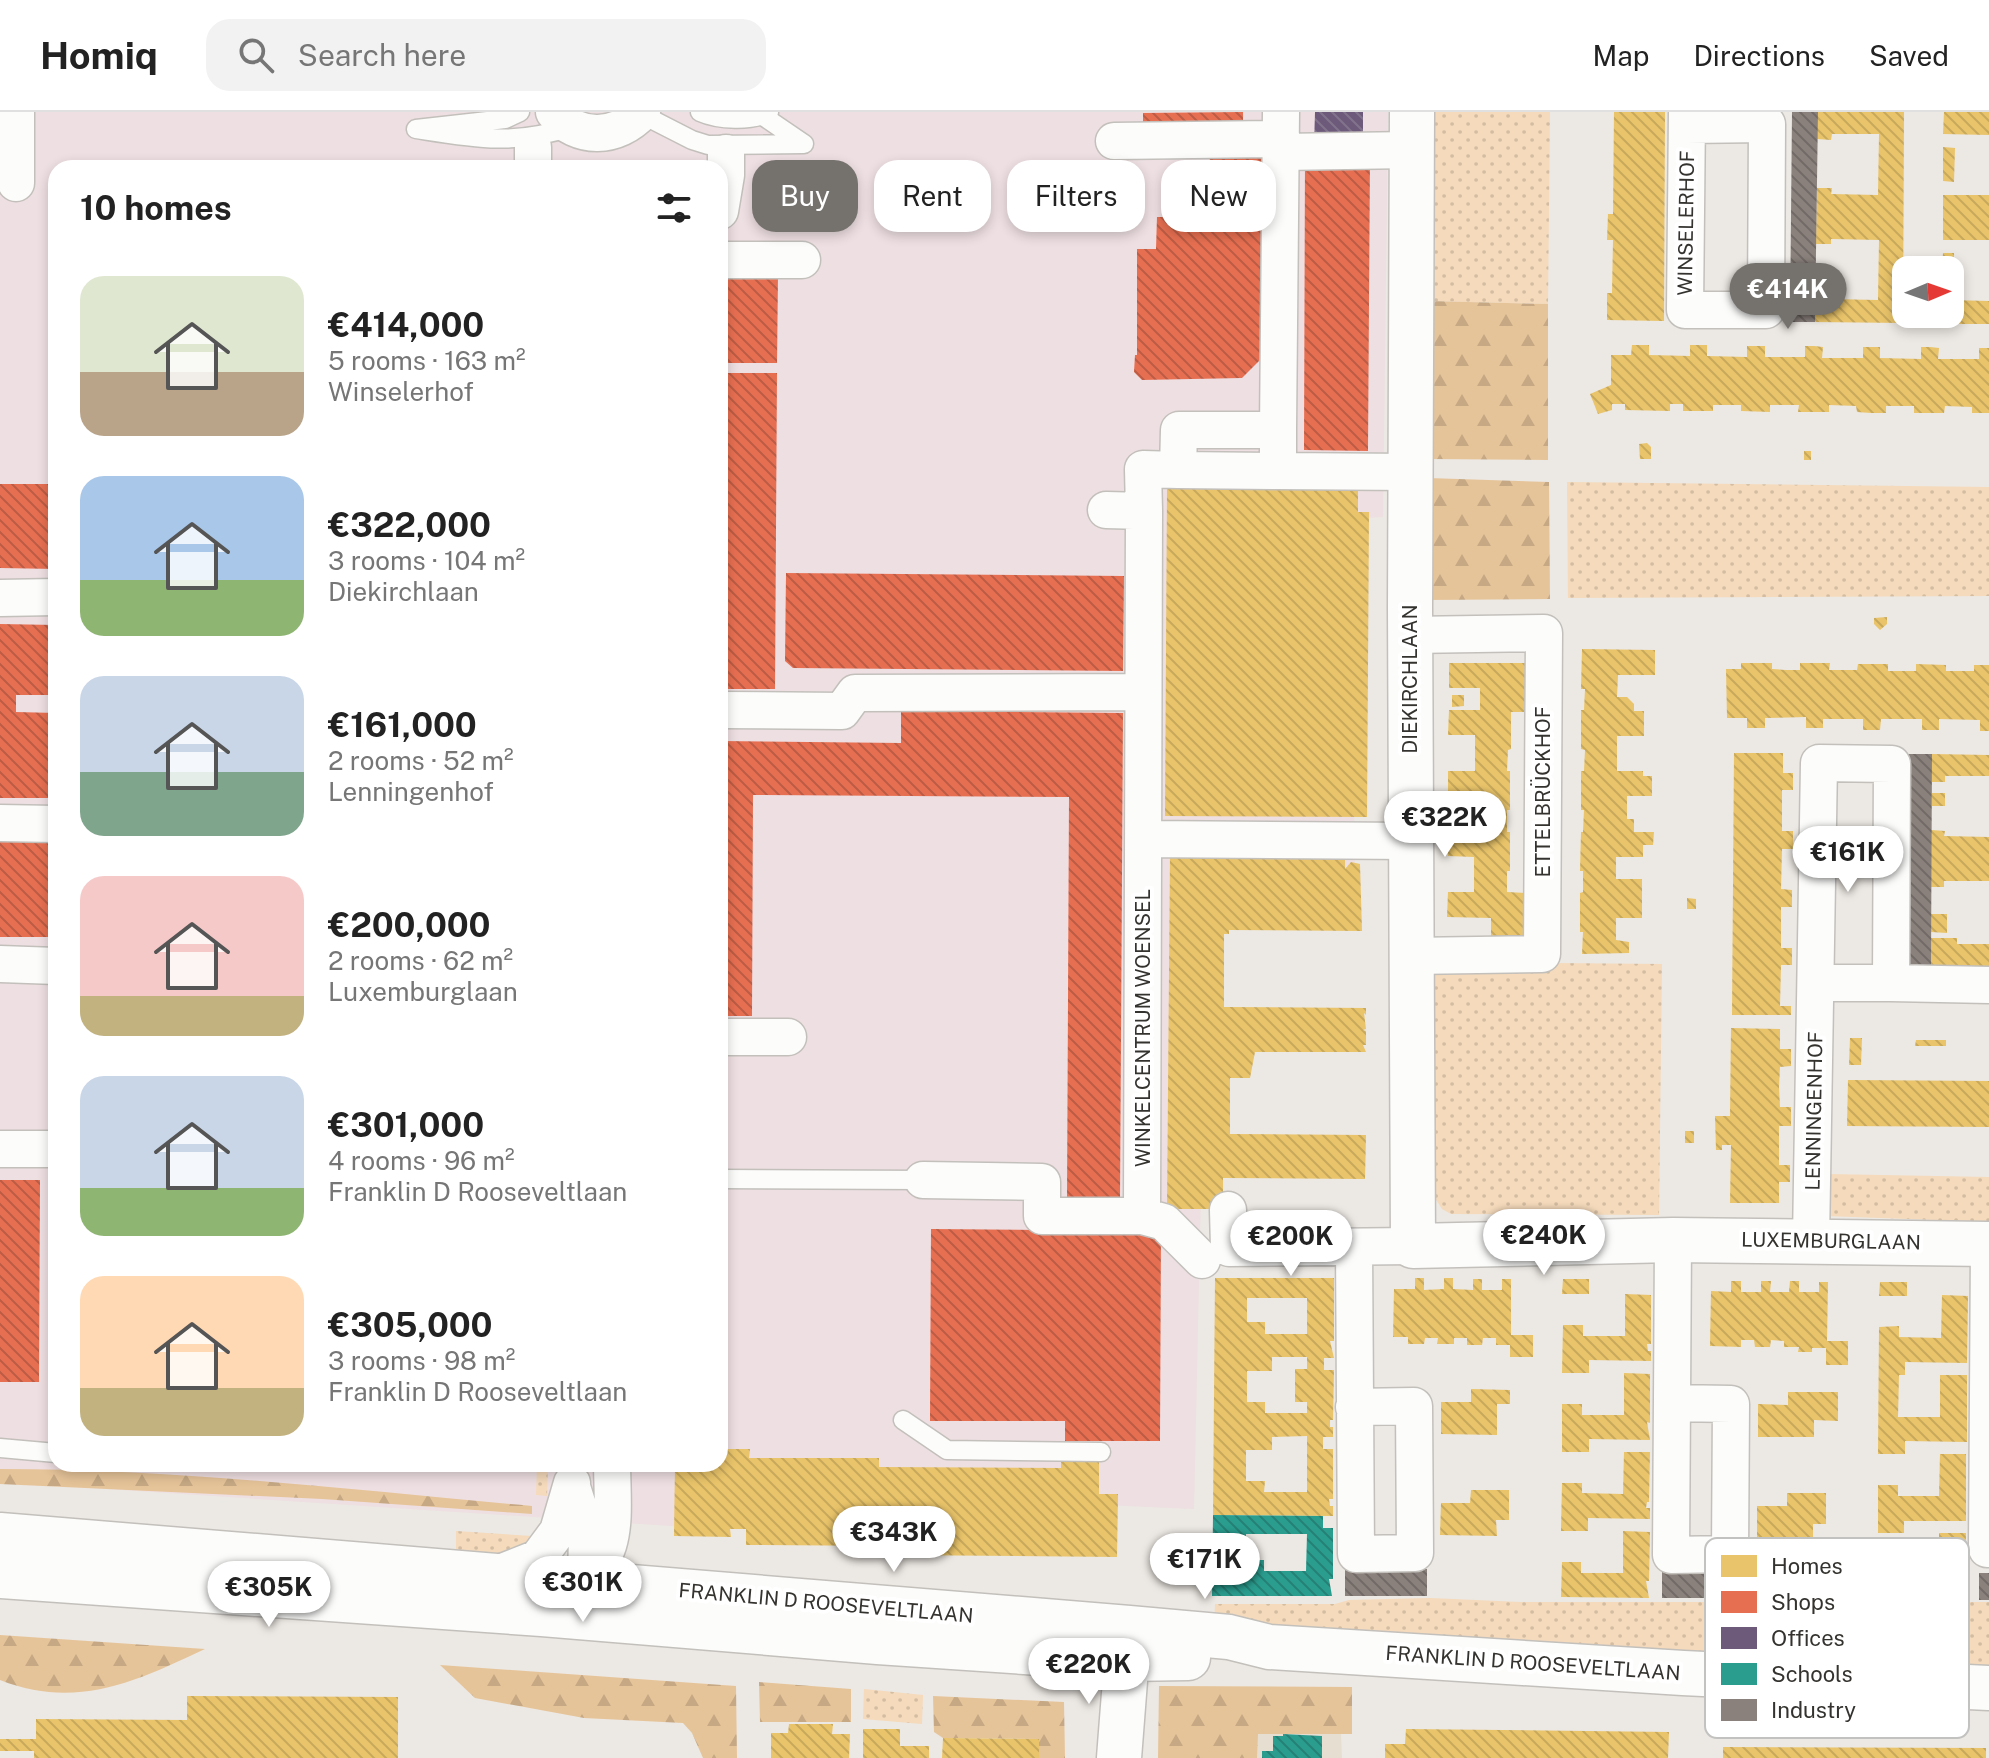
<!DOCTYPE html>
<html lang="en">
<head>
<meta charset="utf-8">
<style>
  body { margin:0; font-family:"Public Sans",sans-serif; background:#f2f2f2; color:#222; height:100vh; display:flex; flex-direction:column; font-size:30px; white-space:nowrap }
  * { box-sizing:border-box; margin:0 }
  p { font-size:26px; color:#767676 }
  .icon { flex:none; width:44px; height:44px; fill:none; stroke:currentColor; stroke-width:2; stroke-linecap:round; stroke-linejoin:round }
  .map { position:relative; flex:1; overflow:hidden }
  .sheet { position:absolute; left:48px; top:48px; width:680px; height:1312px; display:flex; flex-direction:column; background:#fff; border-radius:24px; box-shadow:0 4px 12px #0003 }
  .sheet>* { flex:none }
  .hud { position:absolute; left:752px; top:48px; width:760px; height:72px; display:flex; gap:16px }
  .needle { width:52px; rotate:88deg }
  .tools { position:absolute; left:1892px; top:144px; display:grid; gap:16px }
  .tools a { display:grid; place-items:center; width:72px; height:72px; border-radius:16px; background:#fff; box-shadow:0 4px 12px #0003; font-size:40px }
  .price { position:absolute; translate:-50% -68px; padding:0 18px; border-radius:28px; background:#fff; color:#222; font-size:26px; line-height:52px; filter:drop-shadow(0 2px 4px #0008) }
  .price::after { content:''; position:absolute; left:50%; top:48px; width:24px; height:18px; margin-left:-12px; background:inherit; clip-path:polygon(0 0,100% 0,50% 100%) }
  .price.active { background:#75726e; color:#fff }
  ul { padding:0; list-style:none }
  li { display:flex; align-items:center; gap:24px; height:200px; padding:0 32px }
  li span { display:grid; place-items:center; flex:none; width:224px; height:160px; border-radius:24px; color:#555 }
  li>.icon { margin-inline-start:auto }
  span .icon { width:96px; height:96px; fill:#fffc; stroke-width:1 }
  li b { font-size:34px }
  h2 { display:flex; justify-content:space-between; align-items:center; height:96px; padding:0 32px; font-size:34px }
  .tag { padding:0 28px; border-radius:24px; background:#fff; box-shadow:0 4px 12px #0003; font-size:28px; line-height:72px }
  .tag.active { background:#75726e; color:#fff }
  header { display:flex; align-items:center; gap:48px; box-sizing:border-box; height:112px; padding:0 40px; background:#fff; border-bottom:2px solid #e0e0e0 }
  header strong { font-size:38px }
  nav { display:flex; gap:44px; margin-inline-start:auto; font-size:28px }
  .search { width:560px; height:72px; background:#f2f2f2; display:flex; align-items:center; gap:20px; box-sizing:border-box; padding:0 28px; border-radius:24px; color:#767676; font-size:30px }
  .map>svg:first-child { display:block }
  .commercial { fill:#eedfe2; fill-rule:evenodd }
  .education { fill:#e7ded2 }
  .grass { fill:url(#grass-dots) }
  .forest { fill:url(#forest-firs) }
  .homes { fill:url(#homes-back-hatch); fill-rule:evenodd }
  .shops { fill:url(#shops-back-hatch) }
  .offices { fill:url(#offices-back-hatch) }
  .schools { fill:url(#schools-back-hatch); fill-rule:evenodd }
  .industry { fill:url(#industry-back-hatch) }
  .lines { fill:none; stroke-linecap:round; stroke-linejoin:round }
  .lane-casing { stroke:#c3c0bc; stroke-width:21 }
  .street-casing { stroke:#c3c0bc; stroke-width:39 }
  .secondary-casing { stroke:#c3c0bc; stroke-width:47 }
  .lane { stroke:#fcfcfb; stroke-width:18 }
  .street { stroke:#fcfcfb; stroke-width:36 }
  .secondary { stroke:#fcfcfb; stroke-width:44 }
  .labels { text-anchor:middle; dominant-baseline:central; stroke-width:8; stroke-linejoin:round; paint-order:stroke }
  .street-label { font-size:20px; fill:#35332f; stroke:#fff }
  .key { fill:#fff; stroke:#c2c2c1; stroke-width:2 }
  .key-label { font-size:22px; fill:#35332f }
</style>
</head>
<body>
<header>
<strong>Homiq</strong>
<div class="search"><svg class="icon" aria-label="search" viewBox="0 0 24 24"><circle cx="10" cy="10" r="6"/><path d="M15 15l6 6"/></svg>Search here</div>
<nav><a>Map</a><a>Directions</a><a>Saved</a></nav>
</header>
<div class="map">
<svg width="1989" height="1646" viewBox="0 0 1989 1646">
  <defs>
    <pattern id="grass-dots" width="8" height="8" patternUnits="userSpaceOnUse" patternTransform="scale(2)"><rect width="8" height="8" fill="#f5dabb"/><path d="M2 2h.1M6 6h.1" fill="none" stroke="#d3bca1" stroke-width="1.8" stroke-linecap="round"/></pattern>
    <pattern id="forest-firs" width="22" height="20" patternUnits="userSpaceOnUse" patternTransform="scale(2)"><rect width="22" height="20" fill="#e6c499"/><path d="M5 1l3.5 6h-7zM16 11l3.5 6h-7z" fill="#c6a984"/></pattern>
    <pattern id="homes-back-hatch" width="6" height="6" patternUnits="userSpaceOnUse" patternTransform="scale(2)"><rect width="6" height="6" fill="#e9c46a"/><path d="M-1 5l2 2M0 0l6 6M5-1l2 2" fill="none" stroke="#c8a95c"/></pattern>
    <pattern id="shops-back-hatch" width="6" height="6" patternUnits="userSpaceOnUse" patternTransform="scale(2)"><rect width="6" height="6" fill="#e76f51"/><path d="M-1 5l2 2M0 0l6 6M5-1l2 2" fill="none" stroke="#bc5c44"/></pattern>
    <pattern id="offices-back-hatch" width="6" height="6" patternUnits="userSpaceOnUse" patternTransform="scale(2)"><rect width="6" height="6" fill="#6d597a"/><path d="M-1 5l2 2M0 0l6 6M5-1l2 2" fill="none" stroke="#82738c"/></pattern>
    <pattern id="schools-back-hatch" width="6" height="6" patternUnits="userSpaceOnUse" patternTransform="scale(2)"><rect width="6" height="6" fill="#2a9d8f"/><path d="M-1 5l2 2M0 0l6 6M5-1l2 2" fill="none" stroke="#258175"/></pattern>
    <pattern id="industry-back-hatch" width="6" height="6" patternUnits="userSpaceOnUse" patternTransform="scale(2)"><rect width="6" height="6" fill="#8a817c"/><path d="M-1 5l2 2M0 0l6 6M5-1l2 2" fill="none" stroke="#726a66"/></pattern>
  </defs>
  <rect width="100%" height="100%" fill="#ece8e3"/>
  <path class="commercial" d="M0 0H1388L1383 405 1251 411 1354 675 1355 780 1201 778V1074L1194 1397 688 1374 687 1415 0 1370ZM56 56H720V1352H56Z"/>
  <path class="education" d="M1257 1622H1341L1342 1646H1257Z"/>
  <path class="grass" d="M1428 0H1550L1548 192 1429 189Z
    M1567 370 1989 375V484L1568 486Z
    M1426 850 1662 852 1659 1103 1451 1102 1442 1097 1431 1080Z
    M1826 1062 1989 1065V1110L1826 1104Z
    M537 1352H548L547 1384 536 1383Z
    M456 1419 532 1424V1428C502 1446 490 1446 456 1442Z
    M1430 1486 1520 1490H1989V1554L1627 1539 1214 1515 1215 1492H1335L1349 1488Z
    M864 1577 923 1583 922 1612 863 1607Z"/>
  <path class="forest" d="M1429 189 1548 192V348L1428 347Z
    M1428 366 1549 370 1550 487 1427 488Z
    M0 1357C177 1357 355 1378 532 1394V1402L322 1387 0 1372Z
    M0 1523 205 1537C135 1570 76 1598 0 1568Z
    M440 1553 736 1574 737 1646H703L692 1621 683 1611 584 1606 475 1586Z
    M759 1570 851 1577V1610H760Z
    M1159 1574 1352 1575V1622H1258L1257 1646H1158Z
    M933 1584 1064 1590 1065 1646H1039V1627L943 1626 934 1620Z"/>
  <path class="homes" d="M1614 0H1665L1664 209 1607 208V181H1612L1613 128H1607L1608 102H1613Z
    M1818 0H1904L1903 211 1815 210V181L1830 182 1831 187 1878 188 1879 128 1831 127V132H1816L1817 76H1832L1831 82 1878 83 1879 22H1832L1831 28 1817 27Z
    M1944 0H1989V23L1943 22Z
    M1943 35 1955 36 1954 70 1943 69Z
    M1943 83H1989V128H1943Z
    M1943 141H1954V175H1950V158H1942Z
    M1950 188 1989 189V212H1942V202H1950Z
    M1632 233H1649V243L1690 244V233H1707V244L1747 245V234H1765V245H1805V234H1814L1823 235 1822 246H1863V235H1880V246L1921 247V235H1930L1939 236 1938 247H1979V236H1989V301H1972V295L1945 294 1944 301H1914V294H1886V301H1871L1857 300 1856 294 1829 293V300H1798L1799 293H1770V300L1741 299V293H1713V299H1683V292H1670V299L1625 298V292H1612V298L1598 302 1590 282 1611 273V243H1631Z
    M1647 331 1651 335V347H1640L1639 332Z
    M1804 339H1811V348H1804Z
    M1358 368V400H1369L1367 705 1165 704 1167 376H1221Z
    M1887 505V512L1880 518 1874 512V506Z
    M1582 537 1655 538V563H1618L1617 585H1627L1634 592V599H1644V624H1617V659H1643V664H1652V684H1627V707H1634V720H1654L1653 733H1643V745H1616V767H1642V806H1616V828L1629 830V841L1582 842 1583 820H1580V781L1583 780V759H1580L1581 720H1583L1584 698H1581V659H1584L1585 638 1581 637V598H1584L1585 577H1581Z
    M1449 551H1529L1526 600H1511V637L1508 638 1507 659H1510V698H1507V720H1510V759H1507V780L1527 781 1524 829H1491V806L1447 805 1448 780H1474V745L1448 744V719H1474V684H1448V659H1475V623H1448L1449 598H1480V576H1449Z
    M1741 551H1772V557L1786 558H1800V551H1830L1829 558H1857L1858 552H1888V559H1916V552L1946 553V559H1974V553H1989V619H1980V608L1939 607V618H1922V607H1881L1880 618H1863V607H1823V616H1806V605L1765 606V616H1747V606H1727L1726 557H1741Z
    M1452 583H1464V594L1452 595Z
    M1734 641H1783V661H1793V678H1782V719H1793V737H1782L1781 777 1792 778V795H1781V836H1792V853H1781L1780 894H1791V903H1732Z
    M1932 642 1989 643V664H1945V670H1932Z
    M1932 681H1945V694H1932Z
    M1931 718 1945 719 1944 724 1989 725V769H1944V775H1931Z
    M1170 744 1345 745V757L1351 750 1360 752 1362 819 1229 818V822H1224V895L1366 896V903L1364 901 1366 917 1363 918 1366 919V933H1363L1366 940H1255L1250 966H1230V1022L1366 1023 1365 1067 1223 1066V1097H1167Z
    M1687 786 1696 787V797H1687Z
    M1931 802H1947V821L1931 820Z
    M1931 826H1957V832H1989V855L1931 854Z
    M1731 916 1780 917V937H1791V954L1780 955 1779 975 1780 995H1791V1014H1779V1053H1790V1070H1779V1091H1730L1731 1033H1722V1038H1716L1715 1004H1730Z
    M1850 926H1862L1861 953H1849Z
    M1916 928H1946V934H1915Z
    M1848 968 1989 969V1015L1847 1014Z
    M1685 1019H1694V1031H1685Z
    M1215 1166H1334V1229H1330L1334 1246H1324V1258H1334L1333 1308H1330V1315H1333V1325H1323V1337H1333V1387H1329L1330 1394H1333V1404L1213 1403ZM1247 1186H1307V1222H1265V1210H1247ZM1272 1245H1307V1257H1295V1290H1307V1301H1265V1290H1247V1259H1272ZM1307 1324V1380H1264L1265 1369H1246V1338H1272V1325Z
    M1415 1166H1424V1178L1444 1177V1166H1453V1177L1473 1178V1167H1482V1178H1502V1167H1511V1223H1533V1245H1510V1233H1496V1226H1483L1482 1233H1467V1226H1454V1232H1437L1438 1226H1425L1424 1232H1408V1225H1393L1394 1177H1415Z
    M1563 1167H1589V1182H1562Z
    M1731 1169H1741V1180H1761V1169H1771L1770 1180H1789L1790 1169H1799V1180H1819V1170H1828L1827 1229H1848V1253H1826V1236H1812V1240H1798L1799 1235H1784V1229L1771 1228 1770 1235H1755L1754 1228H1741V1235L1710 1234 1711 1179 1731 1180Z
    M1880 1170H1907V1184H1879Z
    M1625 1182 1651 1183V1232H1647L1648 1239H1651V1249L1589 1248V1261H1562L1563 1213H1583V1224H1625Z
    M1942 1183 1968 1184 1967 1251 1905 1250V1263H1899L1898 1305H1940V1263H1967V1330L1905 1329V1342H1878L1879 1215 1899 1214V1225L1941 1226Z
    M1624 1261 1650 1262V1311L1647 1310 1650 1328 1589 1327V1340H1562V1292H1582V1303H1624Z
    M1471 1277 1510 1278V1292H1497V1323L1441 1322V1290H1471Z
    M1788 1280H1838V1309L1814 1308V1325H1758V1292L1788 1293Z
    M720 1337H750L749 1346H879V1355L1061 1356V1348H1099V1382H1118L1117 1445 892 1443V1434L746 1433V1417H730L731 1425 674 1424 675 1352H720Z
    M1624 1340H1650L1649 1390H1647L1646 1396H1650V1407L1588 1406V1419H1561L1562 1371H1582V1381L1623 1382Z
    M1940 1342H1966V1409H1904V1421H1878V1373H1898V1384H1939Z
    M1471 1378H1509V1408H1496L1497 1424 1440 1423 1441 1391H1470Z
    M1787 1381H1826V1412H1813V1426H1757V1394H1787Z
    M1623 1419 1650 1420 1649 1469H1646L1649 1486 1561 1485 1562 1450H1581V1461H1623Z
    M1939 1421H1966L1965 1488H1877L1878 1452H1897V1463H1939Z
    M187 1584 398 1585V1646H34V1639H0V1627H36V1607L187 1608Z
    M789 1612H833L832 1622H850L849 1646H771V1621H788Z
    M863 1617H900V1634H929V1646H863Z
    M1406 1617 1669 1620 1668 1646H1385V1632H1405Z
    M943 1626 1039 1627V1646H942Z
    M1723 1635 1986 1636V1646H1723Z"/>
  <path class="shops" d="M1243 0V23L1143 22V1Z
    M1210 33H1264L1263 245 1242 266 1142 268 1134 260 1135 243H1137V137H1156L1157 105H1180V97H1209Z
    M1305 43 1370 44 1368 339 1304 338Z
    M720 163H778L777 251H720Z
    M720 261H777L775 577H720Z
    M0 372H56V457L0 456Z
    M786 461 1124 464 1123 559 793 556 785 549Z
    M0 512 56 513V583H16V600L56 601V686H0Z
    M901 599 1123 601 1120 1089H1067L1069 685 753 683 752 904H720V629L901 631Z
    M0 730H56V825H0Z
    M0 1068H40L39 1270H0Z
    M931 1117 1161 1119 1160 1329H1065V1309H930Z"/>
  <path class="offices" d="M1315 0H1363V33H1314Z"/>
  <path class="schools" d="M1213 1403 1323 1404V1416H1333V1467H1329L1332 1484H1212ZM1246 1422H1307L1306 1459H1264V1448H1246Z
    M1283 1622 1322 1624V1646H1262V1639H1273V1624H1283Z"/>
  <path class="industry" d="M1792 0H1818L1815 210H1790Z
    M1905 642H1932L1931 854H1904Z
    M1345 1457H1427V1484H1345Z
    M1662 1459 1744 1460V1486H1662Z
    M1979 1461H1989V1488H1979Z"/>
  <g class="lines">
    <g class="lane-casing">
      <path id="lane" d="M520 0 505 7 416 17C473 26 514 34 570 15
        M700 0C718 8 752 10 769 0
        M641 2 692 28 708 33 804 32 763 4
        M720 1067 923 1068
        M903 1308 947 1338 1101 1340
        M0 1336 56 1341"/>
    </g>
    <g class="street-casing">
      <path id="street" d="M554 0C578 29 617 27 642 0
        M1687 0 1685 198H1766L1767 12 1687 13
        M1114 29 1281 27
        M533 35V56
        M1281 40 1411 38
        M16 71V0
        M720 99 726 63V41
        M720 148H802
        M1278 318V359L1411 360
        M1178 358 1278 359
        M1144 399 1143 357 1178 358 1179 318H1278L1281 0
        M0 486 56 485
        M1410 523 1544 521 1542 842 1412 844
        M720 598 842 599 855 581 1143 580
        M0 711 56 712
        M1144 727 1411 729
        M0 852 56 854
        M1891 871 1989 873
        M720 925H788
        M0 1037H48
        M923 1068 1042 1070V1104H1142L1144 399 1106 398
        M1228 1098 1229 1136 1413 1134
        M1142 1104 1164 1110 1202 1148
        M1673 1128 1671 1443 1730 1442 1731 1292 1673 1291
        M1811 1128 1819 651 1892 652 1891 871H1817
        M1989 1132 1987 1437H1989
        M1354 1136 1356 1442 1415 1441 1414 1294 1354 1295
        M572 1375 587 1422 586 1471
        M495 1463 538 1446 558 1419 572 1371
        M568 1486C620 1444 613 1414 612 1352"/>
    </g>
    <g class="secondary-casing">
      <path id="secondary" d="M1412 0 1410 496 1413 1134 1673 1128 1989 1132
        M0 1423 1129 1516 1229 1525 1269 1535 1683 1561 1989 1576
        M0 1464 542 1502 878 1530 1127 1547 1188 1546
        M1119 1646 1129 1517"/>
    </g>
    <use href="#lane" class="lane"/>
    <use href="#street" class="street"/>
    <use href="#secondary" class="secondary"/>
  </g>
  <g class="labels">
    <g class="street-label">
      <text transform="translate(1686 111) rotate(-89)">WINSELERHOF</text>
      <text transform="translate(1410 567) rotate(-90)">DIEKIRCHLAAN</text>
      <text transform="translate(1543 680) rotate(-90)">ETTELBRÜCKHOF</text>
      <text transform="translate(1143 916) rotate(-90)">WINKELCENTRUM WOENSEL</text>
      <text transform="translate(1814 999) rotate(-89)">LENNINGENHOF</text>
      <text transform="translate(1831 1129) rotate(1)">LUXEMBURGLAAN</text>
      <text transform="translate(826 1491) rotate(5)">FRANKLIN D ROOSEVELTLAAN</text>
      <text transform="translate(1533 1551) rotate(4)">FRANKLIN D ROOSEVELTLAAN</text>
    </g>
  </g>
  <rect x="1705" y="1426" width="264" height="200" rx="12" class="key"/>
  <rect x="1721" y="1443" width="36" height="22" fill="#e9c46a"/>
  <rect x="1721" y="1479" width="36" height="22" fill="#e76f51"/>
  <rect x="1721" y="1515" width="36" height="22" fill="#6d597a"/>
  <rect x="1721" y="1551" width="36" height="22" fill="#2a9d8f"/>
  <rect x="1721" y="1587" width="36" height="22" fill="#8a817c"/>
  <g class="key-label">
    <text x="1771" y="1462">Homes</text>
    <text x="1771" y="1498">Shops</text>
    <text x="1771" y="1534">Offices</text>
    <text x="1771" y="1570">Schools</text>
    <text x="1771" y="1606">Industry</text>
  </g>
</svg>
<div class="tools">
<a><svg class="needle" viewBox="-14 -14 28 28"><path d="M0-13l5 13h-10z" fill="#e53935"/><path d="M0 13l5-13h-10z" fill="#767676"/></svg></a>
</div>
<b class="price active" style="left:1788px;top:219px">€414K</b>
<b class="price" style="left:1445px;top:747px">€322K</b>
<b class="price" style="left:1848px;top:782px">€161K</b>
<b class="price" style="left:1544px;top:1165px">€240K</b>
<b class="price" style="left:1291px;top:1166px">€200K</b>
<b class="price" style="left:894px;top:1462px">€343K</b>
<b class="price" style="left:1205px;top:1489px">€171K</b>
<b class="price" style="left:583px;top:1512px">€301K</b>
<b class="price" style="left:269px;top:1517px">€305K</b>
<b class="price" style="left:1089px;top:1594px">€220K</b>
<div class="hud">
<a class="tag active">Buy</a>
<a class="tag">Rent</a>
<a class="tag">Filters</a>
<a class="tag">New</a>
</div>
<section class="sheet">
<h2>10 homes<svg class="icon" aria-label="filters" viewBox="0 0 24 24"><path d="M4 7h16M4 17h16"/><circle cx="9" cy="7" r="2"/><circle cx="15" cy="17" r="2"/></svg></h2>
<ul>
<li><span style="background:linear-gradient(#dfe7d0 60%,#b9a48a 0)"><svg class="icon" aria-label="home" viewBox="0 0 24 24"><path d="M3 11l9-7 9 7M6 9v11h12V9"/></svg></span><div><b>€414,000</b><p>5 rooms · 163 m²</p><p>Winselerhof</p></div></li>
<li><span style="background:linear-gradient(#a9c7e8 65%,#8fb573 0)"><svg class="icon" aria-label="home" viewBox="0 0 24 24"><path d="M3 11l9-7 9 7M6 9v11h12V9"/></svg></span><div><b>€322,000</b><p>3 rooms · 104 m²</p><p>Diekirchlaan</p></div></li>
<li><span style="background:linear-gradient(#c9d6e8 60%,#7fa58c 0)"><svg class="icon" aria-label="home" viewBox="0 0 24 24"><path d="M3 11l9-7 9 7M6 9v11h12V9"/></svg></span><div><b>€161,000</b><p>2 rooms · 52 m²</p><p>Lenningenhof</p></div></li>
<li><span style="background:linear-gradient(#f6c9c9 75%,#c2b280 0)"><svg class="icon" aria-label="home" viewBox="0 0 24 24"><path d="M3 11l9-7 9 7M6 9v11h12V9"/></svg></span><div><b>€200,000</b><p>2 rooms · 62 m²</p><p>Luxemburglaan</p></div></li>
<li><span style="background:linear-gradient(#c9d6e8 70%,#8fb573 0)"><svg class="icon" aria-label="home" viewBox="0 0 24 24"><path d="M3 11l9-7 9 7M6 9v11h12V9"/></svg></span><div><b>€301,000</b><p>4 rooms · 96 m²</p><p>Franklin D Rooseveltlaan</p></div></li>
<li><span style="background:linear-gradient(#ffd9b3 70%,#c2b280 0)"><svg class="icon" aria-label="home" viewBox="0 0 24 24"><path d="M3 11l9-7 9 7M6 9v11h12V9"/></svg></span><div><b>€305,000</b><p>3 rooms · 98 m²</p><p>Franklin D Rooseveltlaan</p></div></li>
</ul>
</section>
</div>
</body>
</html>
